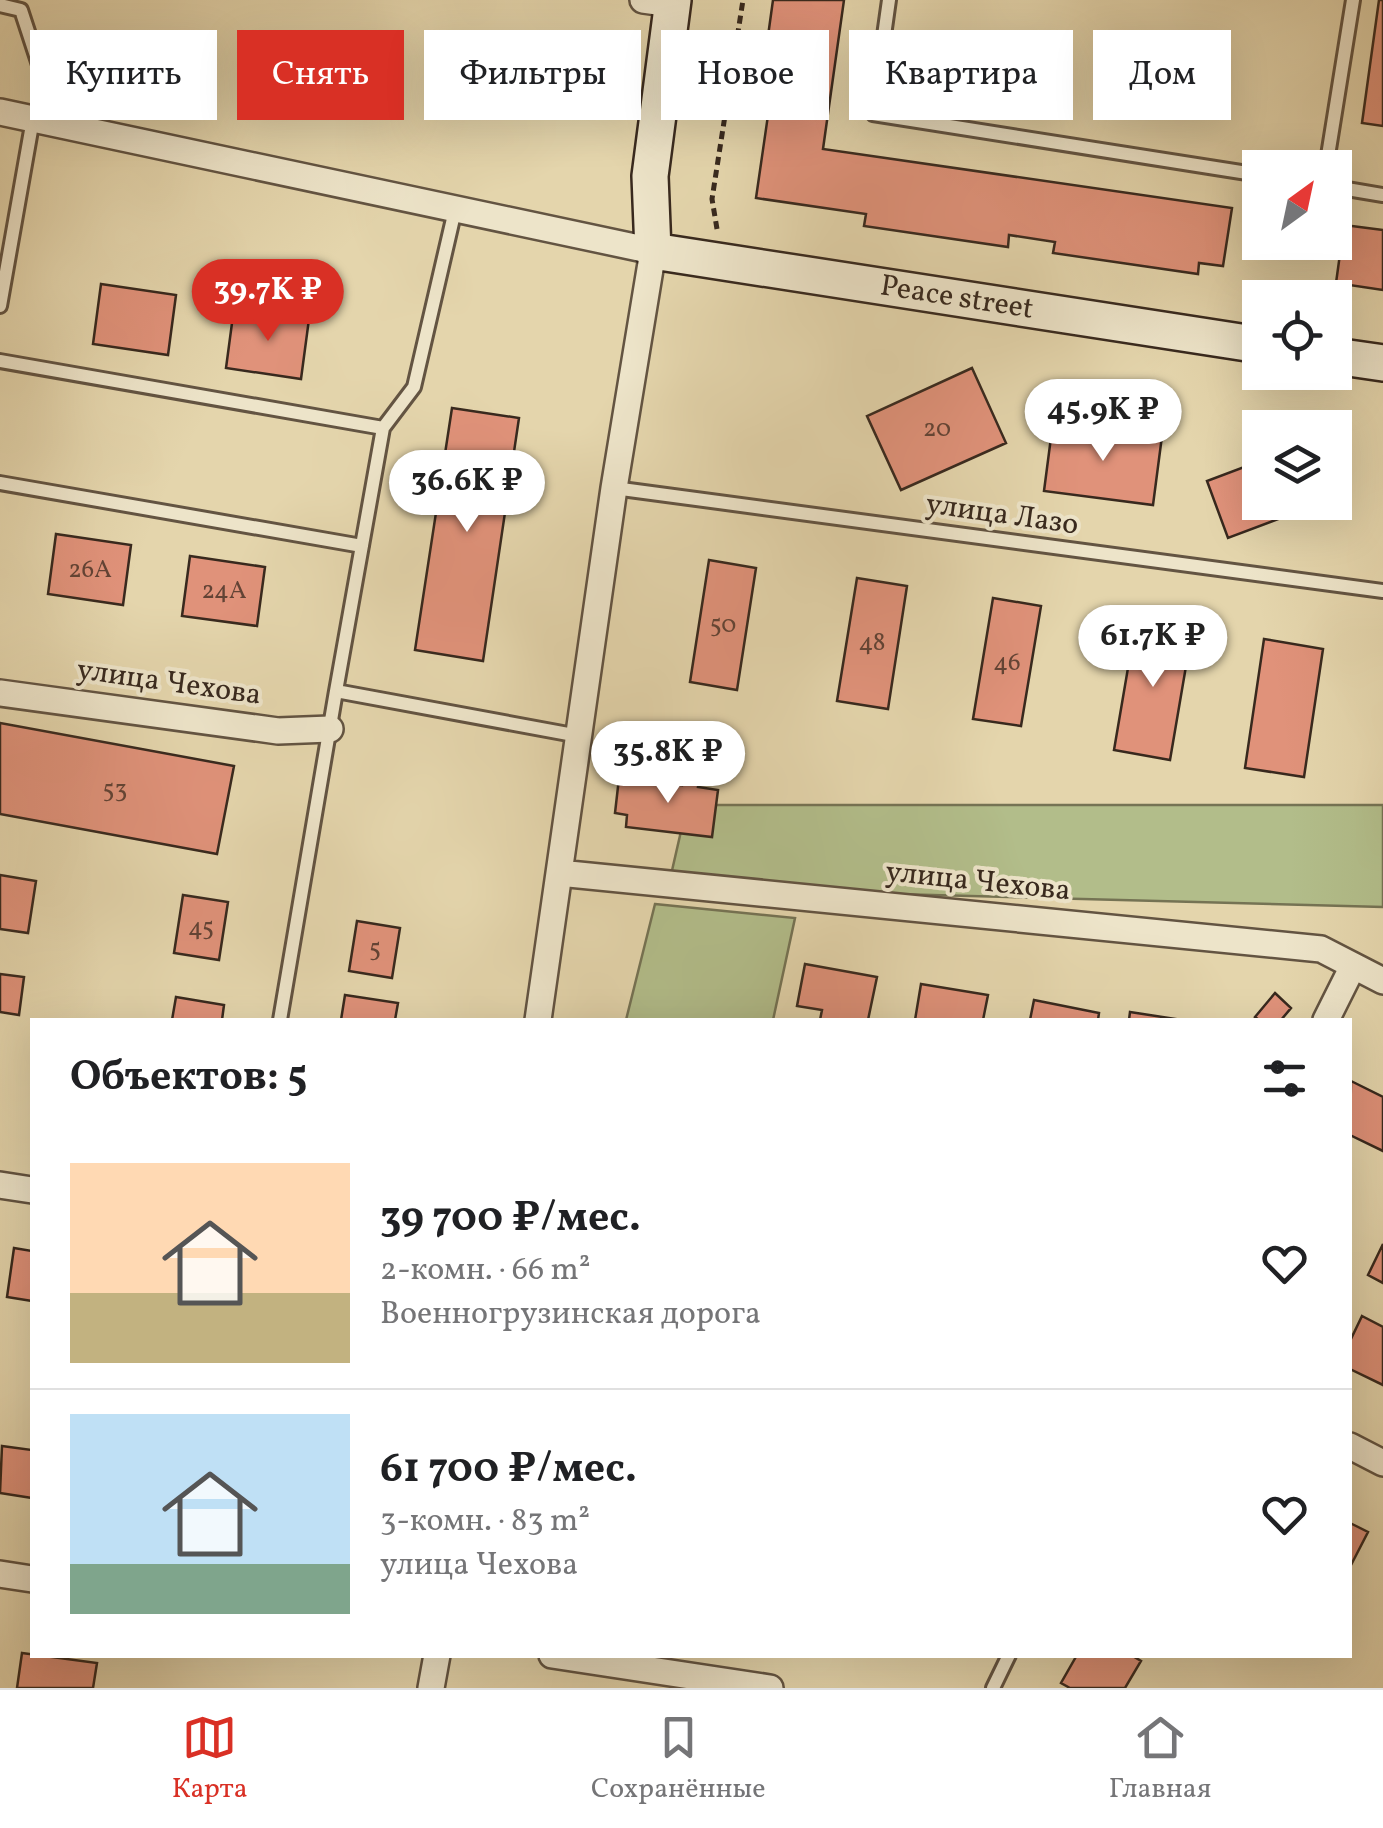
<!DOCTYPE html>
<html lang="ru">
<head>
<meta charset="utf-8">
<style>
  body { margin:0; font-family:Vollkorn,serif; background:#f2f2f2; color:#202124; height:100vh; display:flex; flex-direction:column; font-size:38px; white-space:nowrap }
  * { box-sizing:border-box; margin:0 }
  p { font-size:32px; color:#757577 }
  .icon { flex:none; width:55px; height:55px; fill:none; stroke:currentColor; stroke-width:2; stroke-linecap:round; stroke-linejoin:round }
  .map { position:relative; flex:1; overflow:hidden }
  .panel { position:absolute; left:30px; top:1018px; width:1322px; height:640px; display:flex; flex-direction:column; background:#fff; border-radius:0px; box-shadow:0 10px 40px #0002 }
  .panel>* { flex:none }
  .guide { position:absolute; left:30px; top:30px; width:1325px; height:90px; display:flex; gap:20px }
  .needle { width:65px; rotate:33deg }
  .tools { position:absolute; left:1242px; top:150px; display:grid; gap:20px }
  .tools a { display:grid; place-items:center; width:110px; height:110px; border-radius:0px; background:#fff; box-shadow:0 10px 40px #0002; font-size:50px }
  .price { position:absolute; translate:-50% -85px; padding:0 22px; border-radius:35px; background:#fff; color:#222; font-size:32px; line-height:65px; filter:drop-shadow(0 2px 5px #0008) }
  .price::after { content:''; position:absolute; left:50%; top:60px; width:30px; height:22px; margin-left:-15px; background:inherit; clip-path:polygon(0 0,100% 0,50% 100%) }
  .price.selected { background:#d93025; color:#fff }
  ul { padding:0; list-style:none }
  li { display:flex; align-items:center; gap:30px; height:250px; padding:0 40px }
  li+li { border-top:2px solid #e0e0e0 }
  li span { display:grid; place-items:center; flex:none; width:280px; height:200px; border-radius:0px; color:#555 }
  li>.icon { margin-inline-start:auto }
  span .icon { width:120px; height:120px; fill:#fffc; stroke-width:1 }
  li b { font-size:42px }
  h2 { display:flex; justify-content:space-between; align-items:center; height:120px; padding:0 40px; font-size:42px }
  .chip { padding:0 35px; border-radius:0px; background:#fff; box-shadow:0 10px 40px #0002; font-size:35px; line-height:90px }
  .chip.selected { background:#d93025; color:#fff }
  .menu { display:flex; justify-content:space-around; align-items:center; height:140px; border-top:2px solid #e0e0e0; background:#fff; font-size:28px; color:#757577 }
  .menu a { display:grid; justify-items:center; gap:5px }
  .menu .selected { color:#d93025 }
  .map>svg:first-child { display:block }
  .green { fill:#b2bd8a; stroke:#757354; stroke-width:2.5 }
  .building { fill:#e0927a; stroke:#38291e; stroke-width:2.5 }
  .lines { fill:none; stroke-linecap:round; stroke-linejoin:round }
  .lane-casing { stroke:#635442; stroke-width:18 }
  .street-casing { stroke:#635442; stroke-width:30 }
  .secondary-casing { stroke:#38291e; stroke-width:40 }
  .path { stroke:#38291e; stroke-width:5; stroke-dasharray:8 5; stroke-linecap:butt }
  .lane { stroke:#ede4c9; stroke-width:12 }
  .street { stroke:#ede4c9; stroke-width:25 }
  .secondary { stroke:#ede4c9; stroke-width:35 }
  .labels { text-anchor:middle; dominant-baseline:central; stroke-width:8; stroke-linejoin:round; paint-order:stroke }
  .number-label { font-size:25px; fill:#624335 }
  .street-label { font-size:30px; fill:#38291e; stroke:#ede4c9 }
</style>
</head>
<body>
<div class="map">
<svg width="1383" height="1688" viewBox="0 0 1383 1688">
  <rect width="100%" height="100%" fill="#e4d5ac"/>
  <filter id="stains"><feTurbulence type="fractalNoise" baseFrequency=".002" numOctaves="4"/><feColorMatrix values="0 0 0 0 .2 0 0 0 0 .09 0 0 0 0 .02 0 0 0 .5 -.17"/></filter>
  <radialGradient id="worn" r=".72"><stop offset=".6" stop-color="#630" stop-opacity="0"/><stop offset="1" stop-color="#630" stop-opacity=".3"/></radialGradient>
  <path class="green" d="M687 805H1383V907L668 888Z
    M655 904 795 918 773 1020H626Z"/>
  <path class="building" d="M773 0H844L823 149 1232 208 1223 266 1199 263 1198 274 1053 253 1055 242 1009 235 1008 247 864 226 866 214 756 198 775 67 764 65Z
    M1379 0H1383V126L1362 123Z
    M1344 225 1383 230V290L1336 283Z
    M101 284 176 295 168 355 93 344Z
    M234 308 309 319 301 379 226 368Z
    M972 368 1006 443 901 490 867 416Z
    M452 408 519 418 483 661 415 650Z
    M1053 422 1162 436 1153 505 1044 491Z
    M1260 461V502H1323L1228 538 1207 481Z
    M56 534 131 545 123 605 48 594Z
    M190 556 265 567 257 626 182 616Z
    M709 560 756 568 737 690 690 682Z
    M857 578 907 586 888 709 837 701Z
    M993 598 1041 606 1021 726 973 719Z
    M1136 621 1192 631 1170 760 1114 750Z
    M1264 639 1323 649 1304 777 1245 768Z
    M0 723 234 766 217 854 0 814Z
    M683 774 700 776 698 787 718 790 712 837 626 827 627 815 615 813 619 778 682 785Z
    M0 875 36 881 28 933 0 929Z
    M183 895 228 902 219 960 174 953Z
    M357 921 400 928 392 978 349 971Z
    M805 964 877 977 868 1020H820L822 1010 797 1006Z
    M0 974 24 977 19 1015 0 1012Z
    M921 984 988 995 983 1020H915Z
    M1275 993 1291 1008 1281 1020H1259L1255 1017Z
    M345 995 398 1003 395 1020H341Z
    M176 997 224 1005 222 1020H172Z
    M1034 1000 1099 1013 1098 1020H1030Z
    M1130 1012 1182 1020H1129Z
    M1351 1081 1383 1097V1151L1350 1135Z
    M1383 1244V1283L1368 1275Z
    M14 1248 32 1251V1301L7 1297Z
    M1362 1316 1383 1327V1385L1350 1369V1341Z
    M2 1446 32 1450V1498L0 1493Z
    M1350 1523 1368 1532 1350 1567Z
    M22 1653 97 1663 93 1688H17Z
    M1077 1655H1131L1141 1661 1125 1688H1070L1061 1683Z"/>
  <g class="lines">
    <g class="lane-casing">
      <path id="lane" d="M889 0 873 114 1260 175
        M0 5 21 10 58 123
        M1326 168 1353 0
        M1335 187 1383 195
        M455 210 414 387 383 428 336 691 579 736
        M0 306 33 119
        M0 361 383 428
        M0 483 362 546
        M614 488 1383 591
        M280 1020 336 691
        M993 1688 1009 1655"/>
    </g>
    <g class="street-casing">
      <path id="street" d="M643 0 672 4
        M0 112 653 251 614 488 538 1020
        M0 693 278 731 330 729
        M559 873 1321 949 1383 981
        M1326 1020 1353 966
        M0 1185 32 1190
        M1350 1446 1383 1463
        M0 1574 32 1579
        M552 1655 770 1688
        M431 1688 437 1655"/>
    </g>
    <g class="secondary-casing">
      <g id="secondary">
        <path id="s1" d="M673 0 650 176 653 251 1260 345"/>
        <path d="M1335 356 1383 363"/>
      </g>
    </g>
    <path class="path" d="M717 229 712 199 743 0"/>
    <use href="#lane" class="lane"/>
    <use href="#street" class="street"/>
    <use href="#secondary" class="secondary"/>
  </g>
  <g class="labels">
    <g class="number-label">
      <text x="937" y="429">20</text>
      <text x="90" y="570">26А</text>
      <text x="224" y="591">24А</text>
      <text x="723" y="625">50</text>
      <text x="872" y="643">48</text>
      <text x="1007" y="663">46</text>
      <text x="115" y="790">53</text>
      <text x="201" y="928">45</text>
      <text x="375" y="949">5</text>
    </g>
    <g class="street-label">
      <text stroke="none"><textPath href="#s1" startOffset="560">Peace street</textPath></text>
      <text transform="translate(1002 515) rotate(8)">улица Лазо</text>
      <text transform="translate(169 683) rotate(8)">улица Чехова</text>
      <text transform="translate(978 882) rotate(6)">улица Чехова</text>
    </g>
  </g>
  <rect width="100%" height="100%" filter="url(#stains)"/>
  <rect width="100%" height="100%" fill="url(#worn)"/>
</svg>
<div class="tools">
<a><svg class="needle" viewBox="-14 -14 28 28"><path d="M0-13l5 13h-10z" fill="#e53935"/><path d="M0 13l5-13h-10z" fill="#757577"/></svg></a>
<a><svg class="icon" aria-label="locate" viewBox="0 0 24 24"><circle cx="12" cy="12" r="6"/><path d="M12 2v4M12 18v4M2 12h4M18 12h4"/></svg></a>
<a><svg class="icon" aria-label="layers" viewBox="0 0 24 24"><path d="M12 4l9 5-9 5-9-5zM3 14l9 5 9-5"/></svg></a>
</div>
<b class="price selected" style="left:268px;top:344px">39.7K ₽</b>
<b class="price" style="left:1103px;top:464px">45.9K ₽</b>
<b class="price" style="left:467px;top:535px">36.6K ₽</b>
<b class="price" style="left:1153px;top:690px">61.7K ₽</b>
<b class="price" style="left:668px;top:806px">35.8K ₽</b>
<div class="guide">
<a class="chip">Купить</a>
<a class="chip selected">Снять</a>
<a class="chip">Фильтры</a>
<a class="chip">Новое</a>
<a class="chip">Квартира</a>
<a class="chip">Дом</a>
</div>
<section class="panel">
<h2>Объектов: 5<svg class="icon" aria-label="filters" viewBox="0 0 24 24"><path d="M4 7h16M4 17h16"/><circle cx="9" cy="7" r="2"/><circle cx="15" cy="17" r="2"/></svg></h2>
<ul>
<li><span style="background:linear-gradient(#ffd9b3 65%,#c2b280 0)"><svg class="icon" aria-label="home" viewBox="0 0 24 24"><path d="M3 11l9-7 9 7M6 9v11h12V9"/></svg></span><div><b>39 700 ₽/мес.</b><p>2-комн. · 66 m²</p><p>Военногрузинская дорога</p></div><svg class="icon" aria-label="heart" viewBox="0 0 24 24"><path d="M12 20l-8-8c-3-5 5-10 8-4 3-6 11-1 8 4z"/></svg></li>
<li><span style="background:linear-gradient(#bfe0f5 75%,#7fa58c 0)"><svg class="icon" aria-label="home" viewBox="0 0 24 24"><path d="M3 11l9-7 9 7M6 9v11h12V9"/></svg></span><div><b>61 700 ₽/мес.</b><p>3-комн. · 83 m²</p><p>улица Чехова</p></div><svg class="icon" aria-label="heart" viewBox="0 0 24 24"><path d="M12 20l-8-8c-3-5 5-10 8-4 3-6 11-1 8 4z"/></svg></li>
</ul>
</section>
</div>
<nav class="menu">
<a class="selected"><svg class="icon" aria-label="map" viewBox="0 0 24 24"><path d="M3 6l6-2 6 2 6-2v14l-6 2-6-2-6 2zM9 4v14M15 6v14"/></svg>Карта</a>
<a><svg class="icon" aria-label="saved" viewBox="0 0 24 24"><path d="M7 4h10v16l-5-4-5 4z"/></svg>Сохранённые</a>
<a><svg class="icon" aria-label="home" viewBox="0 0 24 24"><path d="M3 11l9-7 9 7M6 9v11h12V9"/></svg>Главная</a>
</nav>
</body>
</html>
